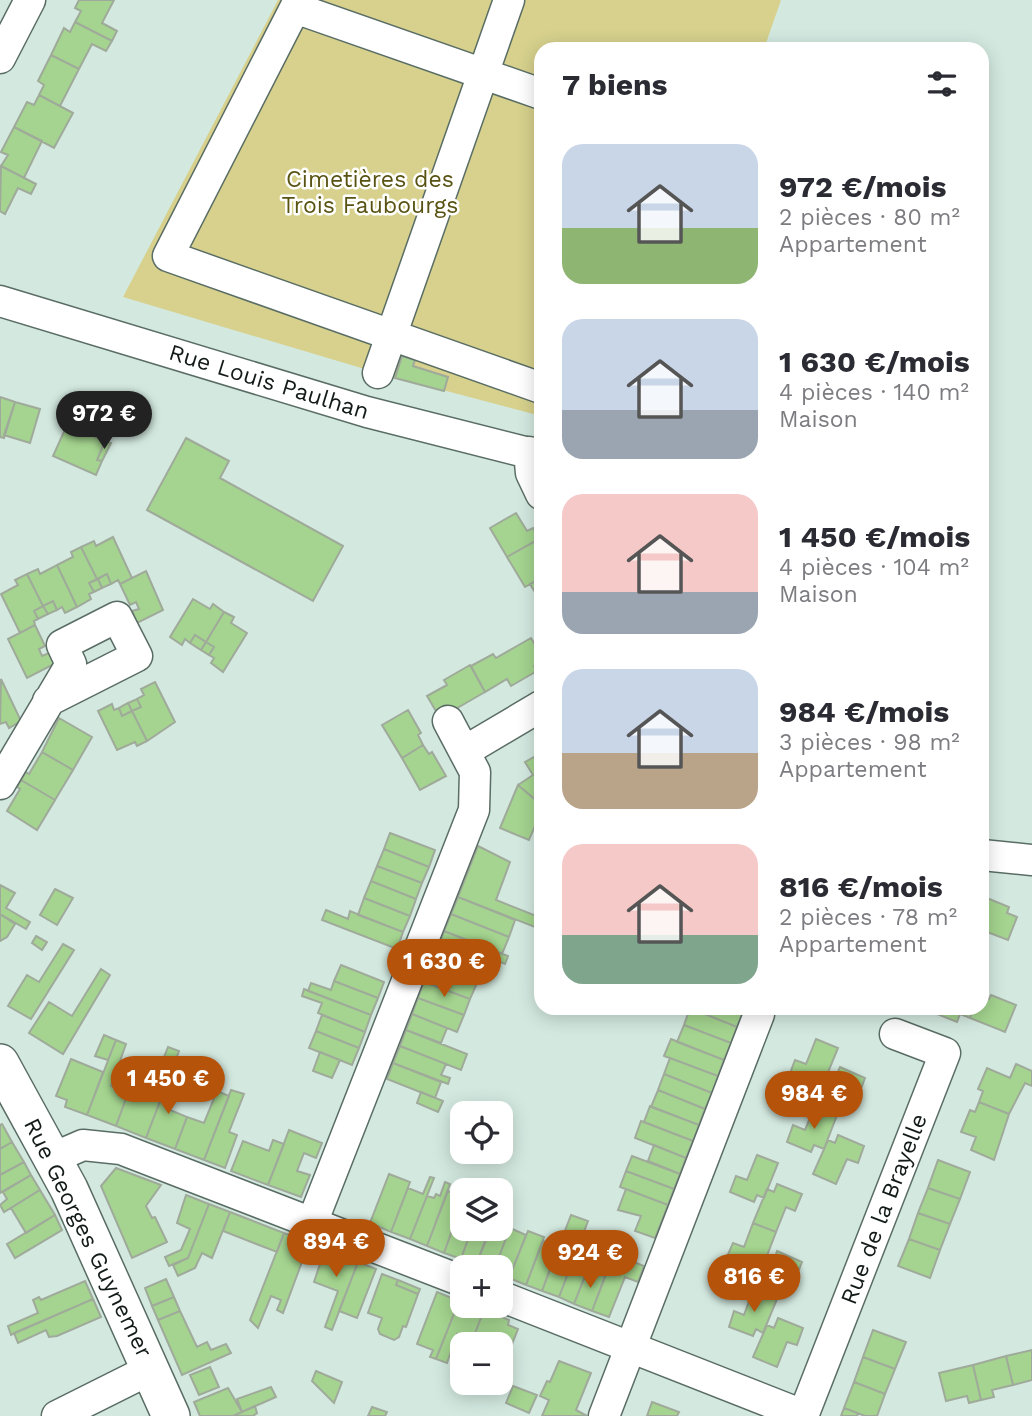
<!DOCTYPE html>
<html lang="fr">
<head>
<meta charset="utf-8">
<style>
  body { margin:0; font-family:"Work Sans",sans-serif; background:#f2f2f3; color:#2b2b33; height:100vh; display:flex; flex-direction:column; font-size:26px; white-space:nowrap }
  * { box-sizing:border-box; margin:0 }
  p { font-size:23px; color:#7c7c81 }
  .icon { flex:none; width:38px; height:38px; fill:none; stroke:currentColor; stroke-width:2; stroke-linecap:round; stroke-linejoin:round }
  .map { position:relative; flex:1; overflow:hidden }
  .side { position:absolute; left:534px; top:42px; width:455px; height:973px; display:flex; flex-direction:column; background:#fff; border-radius:21px; box-shadow:0 4px 18px #0003 }
  .side>* { flex:none }
  .buttons { position:absolute; left:450px; top:1101px; display:grid; gap:14px }
  .buttons a { display:grid; place-items:center; width:63px; height:63px; border-radius:14px; background:#fff; box-shadow:0 4px 18px #0003; font-size:35px }
  .price { position:absolute; translate:-50% -60px; padding:0 16px; border-radius:24px; background:#b45309; color:#fff; font-size:23px; line-height:46px; filter:drop-shadow(0 2px 4px #0008) }
  .price::after { content:''; position:absolute; left:50%; top:42px; width:21px; height:16px; margin-left:-10px; background:inherit; clip-path:polygon(0 0,100% 0,50% 100%) }
  .price.selected { background:#222; color:#fff }
  ul { padding:0; list-style:none }
  li { display:flex; align-items:center; gap:21px; height:175px; padding:0 28px }
  li span { display:grid; place-items:center; flex:none; width:196px; height:140px; border-radius:21px; color:#555 }
  li>.icon { margin-inline-start:auto }
  span .icon { width:84px; height:84px; fill:#fffc; stroke-width:1 }
  li b { font-size:30px }
  h2 { display:flex; justify-content:space-between; align-items:center; height:84px; padding:0 28px; font-size:30px }
  .map>svg:first-child { display:block }
  .green { fill:#d7d18d }
  .building { fill:#a4d48f; stroke:#9faa9a; stroke-width:2 }
  .lines { fill:none; stroke-linecap:round; stroke-linejoin:round }
  .minor-casing { stroke:#5a6d65; stroke-width:33 }
  .major-casing { stroke:#5a6d65; stroke-width:40 }
  .minor { stroke:#fff; stroke-width:30 }
  .major { stroke:#fff; stroke-width:37 }
  .labels { text-anchor:middle; dominant-baseline:central; stroke-width:5; stroke-linejoin:round; paint-order:stroke }
  .park-label { font-size:23px; fill:#595313; stroke:#fff }
  .street-label { font-size:23px; fill:#131b18; stroke:#fff }
</style>
</head>
<body>
<div class="map">
<svg width="1032" height="1416" viewBox="0 0 1032 1416">
  <rect width="100%" height="100%" fill="#d3e9e0"/>
  <path class="green" d="M278 0H781L764 49H541V416L378 373 123 297Z"/>
  <path class="building" d="M79 0H114L102 23 117 31 112 41 75 22 81 11 75 8Z
    M75 22 112 41 106 51 92 44 79 69 51 55 64 28 70 32Z
    M51 55 79 69 60 106 39 95 44 85 38 81Z
    M39 95 73 113 54 148 14 127 27 102 34 105Z
    M14 127 42 141 24 178 1 166 8 155 1 152Z
    M1 166 36 184 31 194 18 188 5 214 0 211Z
    M402 356 415 360 413 366 448 377 444 391 395 378Z
    M0 397 15 402 4 438 0 437Z
    M15 402 40 409 30 443 4 435Z
    M67 425 105 441 97 460 102 461 96 475 53 456Z
    M186 438 229 461 220 478 343 546 313 601 147 510Z
    M105 441 111 443 102 461 97 460Z
    M516 513 527 531 533 528 539 539 507 557 490 528Z
    M113 537 132 578 120 584 118 580 111 584 107 574 97 579 81 547 94 541 96 546Z
    M539 539 541 578 525 587 507 557Z
    M81 547 97 579 89 583 94 592 89 594 91 599 77 607 57 565 73 557 71 552Z
    M57 565 77 607 65 613 62 607 57 610 53 601 43 606 27 574 38 569 40 574Z
    M146 571 163 610 137 623 132 611 139 609 136 602 130 605 120 584Z
    M27 574 43 606 34 611 38 619 34 621 35 625 20 633 1 594 18 585 15 580Z
    M107 574 111 584 102 588 98 579Z
    M541 578V602L530 584Z
    M98 579 102 588 94 592 89 583Z
    M193 599 210 609 213 604 224 612 206 642 195 635 190 643 185 639 182 645 170 637Z
    M53 601 57 610 48 614 43 606Z
    M43 606 48 614 38 619 34 611Z
    M224 612 234 617 231 623 247 633 223 672 211 663 214 658 209 655 214 647 206 642Z
    M35 625 45 646 39 649 42 656 49 653 54 664 27 678 8 639Z
    M195 635 206 642 201 650 190 643Z
    M531 638 541 655V662L534 666 537 671 511 686 507 679 485 692 471 666 493 654 496 658Z
    M206 642 214 647 209 655 201 650Z
    M470 665 485 692 440 718 427 696 447 685 444 680Z
    M1 679 21 721 9 728 6 722 0 724Z
    M155 682 175 722 147 741 132 711 141 707 137 699 144 695 141 689Z
    M137 699 141 707 132 711 128 703Z
    M128 703 132 711 122 716 119 708Z
    M112 704 114 710 119 708 122 716 132 711 147 741 137 746 135 742 117 750 98 711Z
    M408 710 421 733 418 735 423 745 402 758 382 725Z
    M59 718 92 737 73 770 42 752Z
    M423 745 429 754 432 752 446 776 420 790 402 758Z
    M42 752 73 770 55 800 21 780 26 772 29 774Z
    M541 753V800L538 802 518 785 533 775 525 762Z
    M21 780 55 800 37 830 7 811 20 789 17 787Z
    M518 785 538 802 535 809 541 812 529 840 500 828Z
    M390 833 435 850 429 867 384 849Z
    M478 846 510 862 496 900 539 917 535 927 458 897Z
    M384 849 429 867 422 883 377 866Z
    M377 866 422 883 416 899 371 881Z
    M371 881 416 899 410 916 364 898Z
    M0 885 15 893 6 908 30 922 26 929 0 914Z
    M55 889 73 898 57 925 40 915Z
    M982 896 1009 907 1007 913 1017 917 1008 940 982 930Z
    M458 897 515 920 509 937 451 914Z
    M364 898 410 916 403 932 358 915Z
    M326 910 348 919 350 911 403 932 397 949 322 920Z
    M0 914 15 924 7 937 0 941Z
    M451 914 509 937 502 954 444 931Z
    M444 931 508 956 505 964 487 956 483 966 438 949Z
    M36 936 47 942 42 950 32 943Z
    M63 944 74 950 31 1019 8 1006 27 975 39 982Z
    M438 949 483 966 477 983 431 965Z
    M341 965 384 982 378 998 334 981Z
    M431 965 477 983 470 999 424 982Z
    M101 969 110 975 63 1054 29 1033 49 1002 72 1016Z
    M334 981 378 998 371 1015 308 991 311 983 331 990Z
    M424 982 470 999 464 1015 418 998Z
    M304 989 371 1015 365 1032 318 1013 322 1003 302 996Z
    M991 995 1016 1005 1005 1032 970 1018 974 1008H982V996L989 999Z
    M418 998 464 1015 457 1032 412 1014Z
    M690 1008 737 1027 731 1043 684 1025Z
    M690 1008H740L744 1010 737 1027Z
    M934 1008H974L970 1018 960 1014 957 1022 932 1012Z
    M412 1014 447 1028 441 1043 406 1030Z
    M322 1015 365 1032 359 1048 316 1031Z
    M684 1025 731 1043 724 1060 677 1042Z
    M406 1030 467 1054 461 1070 400 1046Z
    M316 1031 359 1048 352 1065 309 1048Z
    M104 1035 116 1040 108 1060 95 1056Z
    M671 1039 724 1060 718 1076 664 1056Z
    M816 1039 838 1048 824 1082 817 1078 814 1086 789 1076 795 1060 806 1064Z
    M116 1040 126 1044 111 1086 128 1093 116 1126 87 1115Z
    M400 1046 446 1064 441 1075 450 1078 448 1084 393 1063Z
    M168 1047 179 1051 146 1138 116 1126 128 1093 147 1101Z
    M320 1052 340 1060 332 1078 313 1071Z
    M670 1058 718 1076 712 1093 664 1074Z
    M71 1059 103 1072 87 1115 65 1107 67 1100 56 1096Z
    M393 1063 441 1082 435 1098 387 1079Z
    M1016 1064 1032 1071V1086L1025 1083 1009 1114 979 1102 983 1091 978 1089 987 1068 1010 1078Z
    M840 1067 865 1078 859 1094 848 1090 837 1115 815 1106 828 1072 836 1076Z
    M172 1070 184 1075 170 1110 187 1117 175 1149 146 1138Z
    M664 1074 712 1093 705 1109 658 1090Z
    M231 1090 244 1094 229 1132 237 1135 225 1168 204 1160Z
    M658 1090 705 1109 699 1125 651 1107Z
    M217 1091 229 1096 204 1160 175 1149 187 1117 204 1123Z
    M421 1092 443 1101 438 1112 417 1103Z
    M979 1102 1009 1114 994 1160 971 1150 976 1137 961 1132 970 1110 975 1112Z
    M650 1106 699 1125 693 1141 644 1122Z
    M815 1106 837 1115 824 1149 814 1145 811 1152 787 1142 793 1125 805 1130Z
    M641 1121 693 1141 686 1158 635 1138Z
    M2 1124 12 1142 0 1149V1125Z
    M289 1130 322 1143 316 1158 304 1153 297 1171 310 1175 301 1197 268 1185Z
    M838 1135 864 1146 858 1163 847 1159 836 1184 813 1174 828 1140 835 1143Z
    M273 1140 284 1144 268 1185 231 1171 243 1141 269 1151Z
    M12 1142 24 1162 0 1175V1149Z
    M654 1145 686 1158 680 1174 648 1161Z
    M757 1155 778 1163 764 1198 757 1195 754 1202 730 1192 736 1176 747 1180Z
    M632 1156 680 1174 674 1189 626 1171Z
    M938 1160 970 1172 960 1199 928 1188Z
    M24 1162 31 1175 0 1193V1175Z
    M116 1168 161 1185 146 1206 152 1218 155 1217 167 1242 132 1258 101 1186Z
    M626 1171 674 1189 668 1205 620 1187Z
    M389 1174 410 1182 391 1232 370 1223Z
    M31 1175 40 1190 4 1212 0 1205 7 1199 3 1192Z
    M430 1177 434 1178 410 1239 391 1232 408 1188 423 1194Z
    M445 1182 450 1184 427 1246 410 1239 427 1196 434 1198 436 1194 440 1196Z
    M777 1184 802 1194 795 1211 786 1207 776 1232 753 1223 767 1189 774 1192Z
    M928 1188 960 1199 950 1224 918 1213Z
    M626 1189 668 1205 655 1238 635 1231 641 1216 618 1210Z
    M40 1190 55 1215 26 1233 11 1208Z
    M448 1191 462 1197V1203L444 1253 427 1246Z
    M186 1195 209 1204 188 1258 169 1266 165 1257 181 1250 190 1229 177 1223Z
    M209 1204 230 1212 212 1258 202 1253 195 1268 178 1276 173 1265 188 1258Z
    M460 1208 462 1228H472L461 1259 444 1253Z
    M230 1212 284 1233 277 1252 223 1231Z
    M918 1213 950 1224 940 1250 909 1239Z
    M55 1215 62 1230 15 1258 7 1244Z
    M571 1215 588 1221 559 1297 542 1291Z
    M500 1219 506 1221 504 1226 510 1228 495 1267 476 1265 490 1228H500Z
    M753 1223 776 1232 763 1266 754 1261 751 1269 726 1259 733 1243 744 1247Z
    M472 1228 489 1233 476 1265 461 1259Z
    M510 1228 526 1235 509 1278 500 1275V1267H495Z
    M528 1231 544 1237 526 1285 509 1278Z
    M284 1233 309 1243 283 1313 277 1310 281 1300 271 1296 258 1328 250 1320Z
    M909 1239 940 1250 930 1278 898 1266Z
    M543 1241 558 1247 542 1291 526 1285Z
    M325 1249 358 1262 332 1330 325 1327 338 1291 314 1282Z
    M777 1251 802 1262 796 1277 787 1274 777 1299 753 1290 766 1257 774 1260Z
    M576 1252 592 1258 574 1304 559 1297Z
    M614 1254 644 1266 638 1282 625 1277 609 1317 592 1311Z
    M358 1262 376 1269 357 1318 339 1311Z
    M588 1269 605 1276 592 1311 574 1304Z
    M382 1274 398 1280 396 1285 418 1294 406 1327 403 1326 399 1337 394 1340 380 1334 378 1329 382 1318 368 1313Z
    M166 1279 174 1297 152 1306 145 1288Z
    M398 1280 420 1289 418 1294 396 1285Z
    M85 1281 93 1299 11 1335 8 1326 38 1313 33 1300 39 1297 41 1300Z
    M753 1290 777 1299 763 1333 756 1329 753 1336 729 1327 734 1311 744 1315Z
    M437 1292 459 1301 436 1359 430 1357 433 1350 417 1344Z
    M174 1297 180 1311 158 1320 152 1306Z
    M93 1299 101 1317 57 1336 49 1337 46 1330 18 1343 14 1333Z
    M459 1301 462 1306 484 1310 472 1341 457 1334 447 1363 436 1359Z
    M484 1310 509 1320 508 1325 518 1329 500 1374V1344H471Z
    M180 1311 197 1347 207 1342 211 1350 226 1344 231 1353 182 1375 158 1320Z
    M778 1318 803 1328 797 1345 787 1342 777 1367 753 1357 767 1325 774 1328Z
    M873 1330 906 1342 895 1369 863 1357Z
    M1032 1350V1380L1013 1385 1006 1356Z
    M1006 1356 1013 1385 992 1390 994 1397 981 1400 973 1365Z
    M863 1357 895 1369 885 1394 854 1382Z
    M559 1361 591 1373 576 1410 587 1416H542L549 1400 540 1396 547 1381 550 1382Z
    M973 1365 981 1400 969 1403 967 1396 946 1401 939 1373Z
    M210 1367 219 1387 199 1395 190 1375Z
    M316 1371 342 1382 334 1403 312 1381Z
    M854 1382 885 1394 877 1416H865L844 1408Z
    M513 1386 537 1395 529 1413 506 1403Z
    M271 1387 276 1397 242 1412 237 1399Z
    M228 1388 242 1412 233 1416H200L194 1402Z
    M652 1402 679 1412 677 1416H647Z
    M255 1406 257 1413 253 1416H233Z
    M372 1407 387 1412 385 1416H368Z
    M844 1408 858 1413 857 1416H841Z"/>
  <g class="lines">
    <g class="minor-casing">
      <path id="minor" d="M0 58 30 0
        M541 94 295 8 168 256 541 388
        M0 301 367 412 541 456
        M378 373 509 0
        M529 452 531 473 541 494
        M465 751 541 706
        M0 784 71 664 62 645 117 617 137 656 48 701
        M982 855 1032 860
        M53 1158 83 1145 121 1149 462 1281
        M312 1223 474 810 475 772 448 721
        M500 1296 803 1415
        M57 1416 151 1369
        M604 1416 759 1014
        M803 1416 945 1053 895 1034"/>
    </g>
    <g class="major-casing">
      <path id="major" d="M0 1063 69 1189 171 1416"/>
    </g>
    <use href="#minor" class="minor"/>
    <use href="#major" class="major"/>
  </g>
  <g class="labels">
    <g class="park-label">
      <text x="370" y="179">Cimetières des<tspan x="370" dy="26">Trois Faubourgs</tspan></text>
    </g>
    <g class="street-label">
      <text transform="translate(269 382) rotate(17)">Rue Louis Paulhan</text>
      <text transform="translate(884 1209) rotate(-69)">Rue de la Brayelle</text>
      <text transform="translate(88 1238) rotate(64)">Rue Georges Guynemer</text>
    </g>
  </g>
</svg>
<div class="buttons">
<a><svg class="icon" aria-label="locate" viewBox="0 0 24 24"><circle cx="12" cy="12" r="6"/><path d="M12 2v4M12 18v4M2 12h4M18 12h4"/></svg></a>
<a><svg class="icon" aria-label="layers" viewBox="0 0 24 24"><path d="M12 4l9 5-9 5-9-5zM3 14l9 5 9-5"/></svg></a>
<a>+</a>
<a>−</a>
</div>
<b class="price selected" style="left:104px;top:451px">972 €</b>
<b class="price" style="left:444px;top:999px">1 630 €</b>
<b class="price" style="left:168px;top:1116px">1 450 €</b>
<b class="price" style="left:814px;top:1131px">984 €</b>
<b class="price" style="left:336px;top:1279px">894 €</b>
<b class="price" style="left:590px;top:1290px">924 €</b>
<b class="price" style="left:754px;top:1314px">816 €</b>
<section class="side">
<h2>7 biens<svg class="icon" aria-label="filters" viewBox="0 0 24 24"><path d="M4 7h16M4 17h16"/><circle cx="9" cy="7" r="2"/><circle cx="15" cy="17" r="2"/></svg></h2>
<ul>
<li><span style="background:linear-gradient(#c9d6e8 60%,#8fb573 0)"><svg class="icon" aria-label="home" viewBox="0 0 24 24"><path d="M3 11l9-7 9 7M6 9v11h12V9"/></svg></span><div><b>972 €/mois</b><p>2 pièces · 80 m²</p><p>Appartement</p></div></li>
<li><span style="background:linear-gradient(#c9d6e8 65%,#9aa5b1 0)"><svg class="icon" aria-label="home" viewBox="0 0 24 24"><path d="M3 11l9-7 9 7M6 9v11h12V9"/></svg></span><div><b>1 630 €/mois</b><p>4 pièces · 140 m²</p><p>Maison</p></div></li>
<li><span style="background:linear-gradient(#f6c9c9 70%,#9aa5b1 0)"><svg class="icon" aria-label="home" viewBox="0 0 24 24"><path d="M3 11l9-7 9 7M6 9v11h12V9"/></svg></span><div><b>1 450 €/mois</b><p>4 pièces · 104 m²</p><p>Maison</p></div></li>
<li><span style="background:linear-gradient(#c9d6e8 60%,#b9a48a 0)"><svg class="icon" aria-label="home" viewBox="0 0 24 24"><path d="M3 11l9-7 9 7M6 9v11h12V9"/></svg></span><div><b>984 €/mois</b><p>3 pièces · 98 m²</p><p>Appartement</p></div></li>
<li><span style="background:linear-gradient(#f6c9c9 65%,#7fa58c 0)"><svg class="icon" aria-label="home" viewBox="0 0 24 24"><path d="M3 11l9-7 9 7M6 9v11h12V9"/></svg></span><div><b>816 €/mois</b><p>2 pièces · 78 m²</p><p>Appartement</p></div></li>
</ul>
</section>
</div>
</body>
</html>
